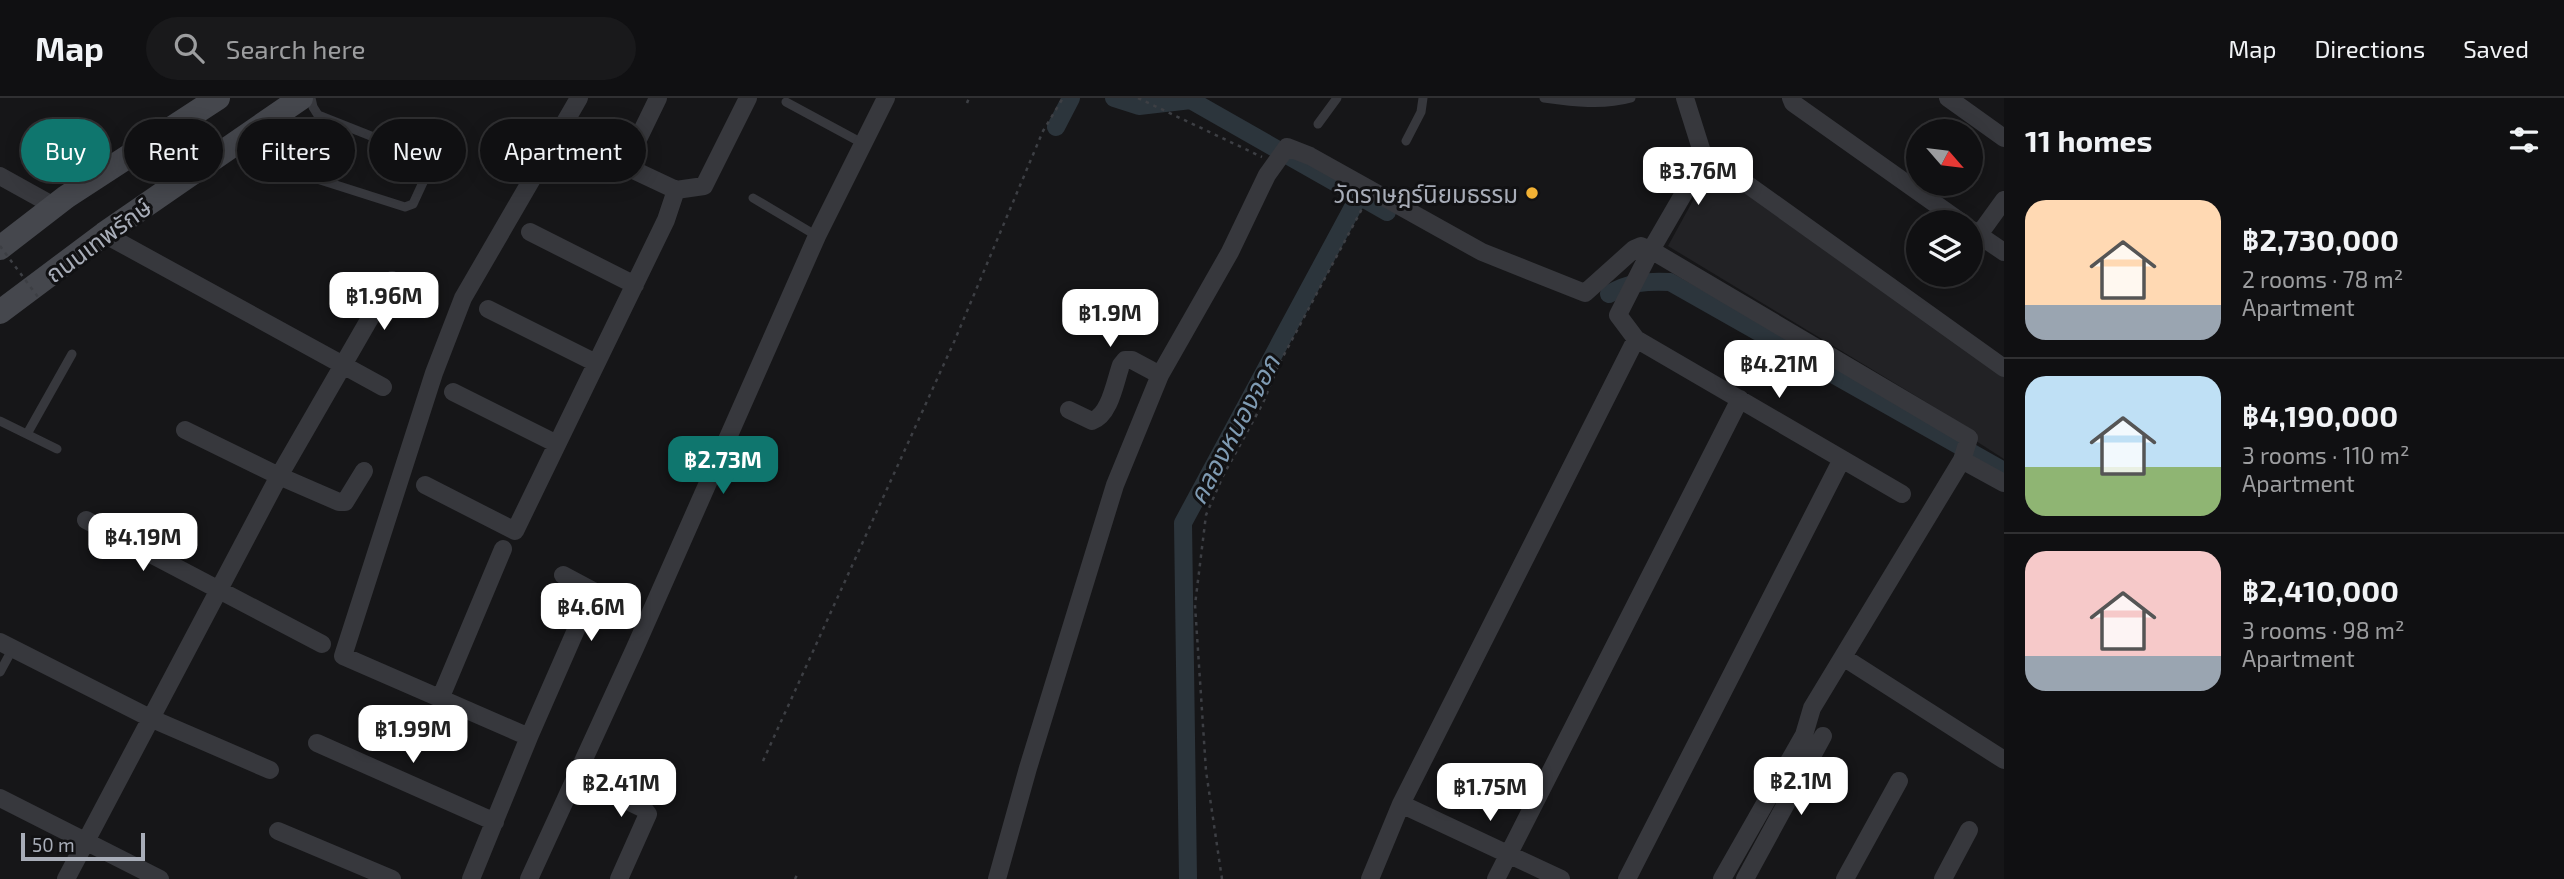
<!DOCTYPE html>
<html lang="en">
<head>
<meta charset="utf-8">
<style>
  body { margin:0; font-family:"Exo 2","Noto Sans Thai",sans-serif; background:#19191b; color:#f1f3f6; height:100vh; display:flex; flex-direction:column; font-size:26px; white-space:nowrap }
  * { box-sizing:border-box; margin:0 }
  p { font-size:23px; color:#9c9d9f }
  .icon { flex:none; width:38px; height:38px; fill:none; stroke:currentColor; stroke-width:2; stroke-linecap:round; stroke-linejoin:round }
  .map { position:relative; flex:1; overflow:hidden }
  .drawer { display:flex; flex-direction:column; background:#101012; width:560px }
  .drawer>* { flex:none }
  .banner { position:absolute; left:21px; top:21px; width:665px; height:63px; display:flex; gap:14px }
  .needle { width:46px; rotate:118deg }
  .controls { position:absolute; left:1906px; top:21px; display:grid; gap:14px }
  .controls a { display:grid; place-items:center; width:77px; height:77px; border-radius:50%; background:#101012; box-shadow:0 4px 18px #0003,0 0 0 2px #303032; font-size:35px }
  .scale { position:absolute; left:21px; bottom:18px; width:124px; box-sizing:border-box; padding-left:7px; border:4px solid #a8adb8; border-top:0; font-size:19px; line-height:24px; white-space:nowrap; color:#a8adb8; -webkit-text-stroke:5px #111113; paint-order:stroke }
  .price { position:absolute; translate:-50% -60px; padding:0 16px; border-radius:14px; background:#fff; color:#222; font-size:23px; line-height:46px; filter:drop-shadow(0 2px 4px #0008) }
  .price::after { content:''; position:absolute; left:50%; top:42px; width:21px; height:16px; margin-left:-10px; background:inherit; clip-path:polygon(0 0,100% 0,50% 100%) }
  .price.active { background:#0f766e; color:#fff }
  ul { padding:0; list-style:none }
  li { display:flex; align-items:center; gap:21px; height:175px; padding:0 21px }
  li+li { border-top:2px solid #303032 }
  li span { display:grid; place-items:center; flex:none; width:196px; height:140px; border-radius:21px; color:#555 }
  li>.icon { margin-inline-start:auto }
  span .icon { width:84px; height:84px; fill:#fffc; stroke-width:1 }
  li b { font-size:30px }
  h2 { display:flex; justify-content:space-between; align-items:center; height:84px; padding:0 21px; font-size:30px }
  .pill { padding:0 24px; border-radius:32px; background:#101012; box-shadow:0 4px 18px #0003,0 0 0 2px #303032; font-size:24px; line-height:63px }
  .pill.active { background:#0f766e; color:#fff }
  header { display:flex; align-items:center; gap:42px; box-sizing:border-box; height:98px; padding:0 35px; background:#101012; border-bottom:2px solid #303032 }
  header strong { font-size:33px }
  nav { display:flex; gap:38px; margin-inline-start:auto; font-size:24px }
  .search { width:490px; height:63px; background:#19191b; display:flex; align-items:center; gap:18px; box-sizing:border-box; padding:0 24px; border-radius:38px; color:#9c9d9f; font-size:26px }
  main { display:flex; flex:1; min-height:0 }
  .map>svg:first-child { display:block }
  .built { fill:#222225 }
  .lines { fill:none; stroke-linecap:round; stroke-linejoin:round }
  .canal { stroke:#2c353c; stroke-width:18 }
  .path { stroke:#3d3f44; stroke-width:2.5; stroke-dasharray:3.5 5; stroke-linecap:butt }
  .service { stroke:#37383d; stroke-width:9 }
  .minor { stroke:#37383d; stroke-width:18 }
  .secondary { stroke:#45474d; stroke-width:24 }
  .path-bridge { stroke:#3d3f44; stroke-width:2.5; stroke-dasharray:3.5 5; stroke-linecap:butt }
  .poi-dot { fill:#f2b134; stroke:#111113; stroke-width:2.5 }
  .labels { text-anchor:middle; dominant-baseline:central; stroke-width:6; stroke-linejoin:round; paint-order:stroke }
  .poi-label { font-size:24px; fill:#a8adb8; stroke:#111113; text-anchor:end }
  .street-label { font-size:24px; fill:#a8adb8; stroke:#111113 }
  .water-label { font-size:26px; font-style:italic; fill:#7f9bb3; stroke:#111113 }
</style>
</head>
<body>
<header>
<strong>Map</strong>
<div class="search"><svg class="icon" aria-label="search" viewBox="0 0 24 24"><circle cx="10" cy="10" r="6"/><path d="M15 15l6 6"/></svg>Search here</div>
<nav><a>Map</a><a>Directions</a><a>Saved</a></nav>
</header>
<main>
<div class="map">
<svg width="2004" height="781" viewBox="0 0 2004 781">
  <rect width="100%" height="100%" fill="#161618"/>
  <path class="built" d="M1713 66 2004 277V361L1976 343 1977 335 1668 148Z"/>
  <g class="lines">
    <path class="canal" d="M1114 0 1139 8 1191 2
      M1187 0 1359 98 1183 425 1188 781
      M1056 29 1071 0
      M1359 98 1387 114
      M1609 196C1629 184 1647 183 1670 184L2004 373"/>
    <path class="path" d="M1138 0 1262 59
      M967 5 969 0
      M763 663 954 244 1043 33 1063 0
      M795 781 797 777
      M1222 781 1206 673 1195 507 1206 417 1223 378 1263 305 1278 268 1364 107"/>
    <path class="service" d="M1544 0C1573 4 1603 8 1631 0
      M786 4 862 45
      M1318 26 1337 0
      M1406 43 1421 14 1423 0
      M232 50 270 66 405 109 413 106 431 67 429 61 318 17 313 9 311 0
      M753 100 817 138
      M0 323 57 351
      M27 336 72 256
      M0 574 13 550"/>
    <path class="minor" d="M1685 0 1702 54V64L1651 152 1618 217 1636 241 1902 396
      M1791 0 1793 5 1961 124
      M1948 0 2004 40
      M582 48 625 68
      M1702 54 2004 270
      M0 78 54 108
      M676 92 704 88 748 0
      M1970 131 2004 154
      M530 134 635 187
      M104 136 383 289
      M1970 149 2004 102
      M488 211 596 265
      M453 294 557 346
      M1069 312 1092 323C1110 317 1115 284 1121 267L1125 262H1132L1160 277
      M185 332 279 378 339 404H345L364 373
      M425 387 515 433 666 122 676 92 625 68 658 0
      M86 422 322 546
      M0 544 150 620 270 672
      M1843 559 2004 662
      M440 601 503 451
      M529 639 593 493 563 477
      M317 645 495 724
      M575 678 644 711 648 716 619 781
      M0 700 160 781
      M1401 706 1561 781
      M278 733 392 781
      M66 781 279 378 392 182
      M471 781 529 639 343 558 434 275 463 200 579 0
      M529 781 635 550 817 138 886 0
      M997 781 1028 670 1115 387 1160 277 1230 154 1267 77 1287 49 1310 58 1482 154 1585 195 1634 151 1641 148 1651 152 1969 340 1962 362
      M1370 781 1401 706 1636 241
      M1496 781 1740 301
      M1627 781 1842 361
      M1722 781 1804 637 1812 610 1962 362 2004 385
      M1745 781 1823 638
      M1845 781 1899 683
      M1943 781 1969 732"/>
    <path class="secondary" d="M0 150 66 99 218 0
      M0 214 104 136 301 0"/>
    <path class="path-bridge" d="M0 148 38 199"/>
  </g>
  <circle class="poi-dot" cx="1532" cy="95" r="7"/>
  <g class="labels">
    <g class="poi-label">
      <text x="1518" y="95">วัดราษฎร์นิยมธรรม</text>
    </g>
    <g class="street-label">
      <text transform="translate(98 142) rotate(-36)">ถนนเทพรักษ์</text>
    </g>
    <g class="water-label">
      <text transform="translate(1233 331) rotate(-62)">คลองหนองจอก</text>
    </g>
  </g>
</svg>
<div class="controls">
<a><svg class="needle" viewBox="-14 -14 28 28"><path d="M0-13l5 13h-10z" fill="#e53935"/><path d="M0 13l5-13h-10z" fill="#9c9d9f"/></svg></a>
<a><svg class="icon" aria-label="layers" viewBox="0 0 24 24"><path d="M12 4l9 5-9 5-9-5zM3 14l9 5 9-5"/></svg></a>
</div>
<div class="scale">50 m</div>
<b class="price" style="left:1698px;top:109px">฿3.76M</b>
<b class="price" style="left:384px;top:234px">฿1.96M</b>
<b class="price" style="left:1110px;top:251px">฿1.9M</b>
<b class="price" style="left:1779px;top:302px">฿4.21M</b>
<b class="price active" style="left:723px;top:398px">฿2.73M</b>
<b class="price" style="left:143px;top:475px">฿4.19M</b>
<b class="price" style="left:591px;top:545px">฿4.6M</b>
<b class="price" style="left:413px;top:667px">฿1.99M</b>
<b class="price" style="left:1801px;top:719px">฿2.1M</b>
<b class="price" style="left:621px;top:721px">฿2.41M</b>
<b class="price" style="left:1490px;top:725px">฿1.75M</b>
<div class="banner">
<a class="pill active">Buy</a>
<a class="pill">Rent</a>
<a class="pill">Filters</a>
<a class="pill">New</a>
<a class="pill">Apartment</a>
</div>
</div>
<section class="drawer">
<h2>11 homes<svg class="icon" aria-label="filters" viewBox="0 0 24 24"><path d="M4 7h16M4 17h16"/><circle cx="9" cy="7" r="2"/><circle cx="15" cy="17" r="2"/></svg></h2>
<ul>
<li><span style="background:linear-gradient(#ffd9b3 75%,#9aa5b1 0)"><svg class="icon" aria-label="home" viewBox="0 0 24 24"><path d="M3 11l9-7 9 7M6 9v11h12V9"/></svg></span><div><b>฿2,730,000</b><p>2 rooms · 78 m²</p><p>Apartment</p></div></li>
<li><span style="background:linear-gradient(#bfe0f5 65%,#8fb573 0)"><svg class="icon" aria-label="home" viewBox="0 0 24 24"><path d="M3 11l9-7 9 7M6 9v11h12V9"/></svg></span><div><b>฿4,190,000</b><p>3 rooms · 110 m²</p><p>Apartment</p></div></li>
<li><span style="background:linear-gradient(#f6c9c9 75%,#9aa5b1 0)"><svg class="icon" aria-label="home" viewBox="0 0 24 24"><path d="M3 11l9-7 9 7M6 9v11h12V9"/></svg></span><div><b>฿2,410,000</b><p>3 rooms · 98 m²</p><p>Apartment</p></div></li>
</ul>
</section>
</main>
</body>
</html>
